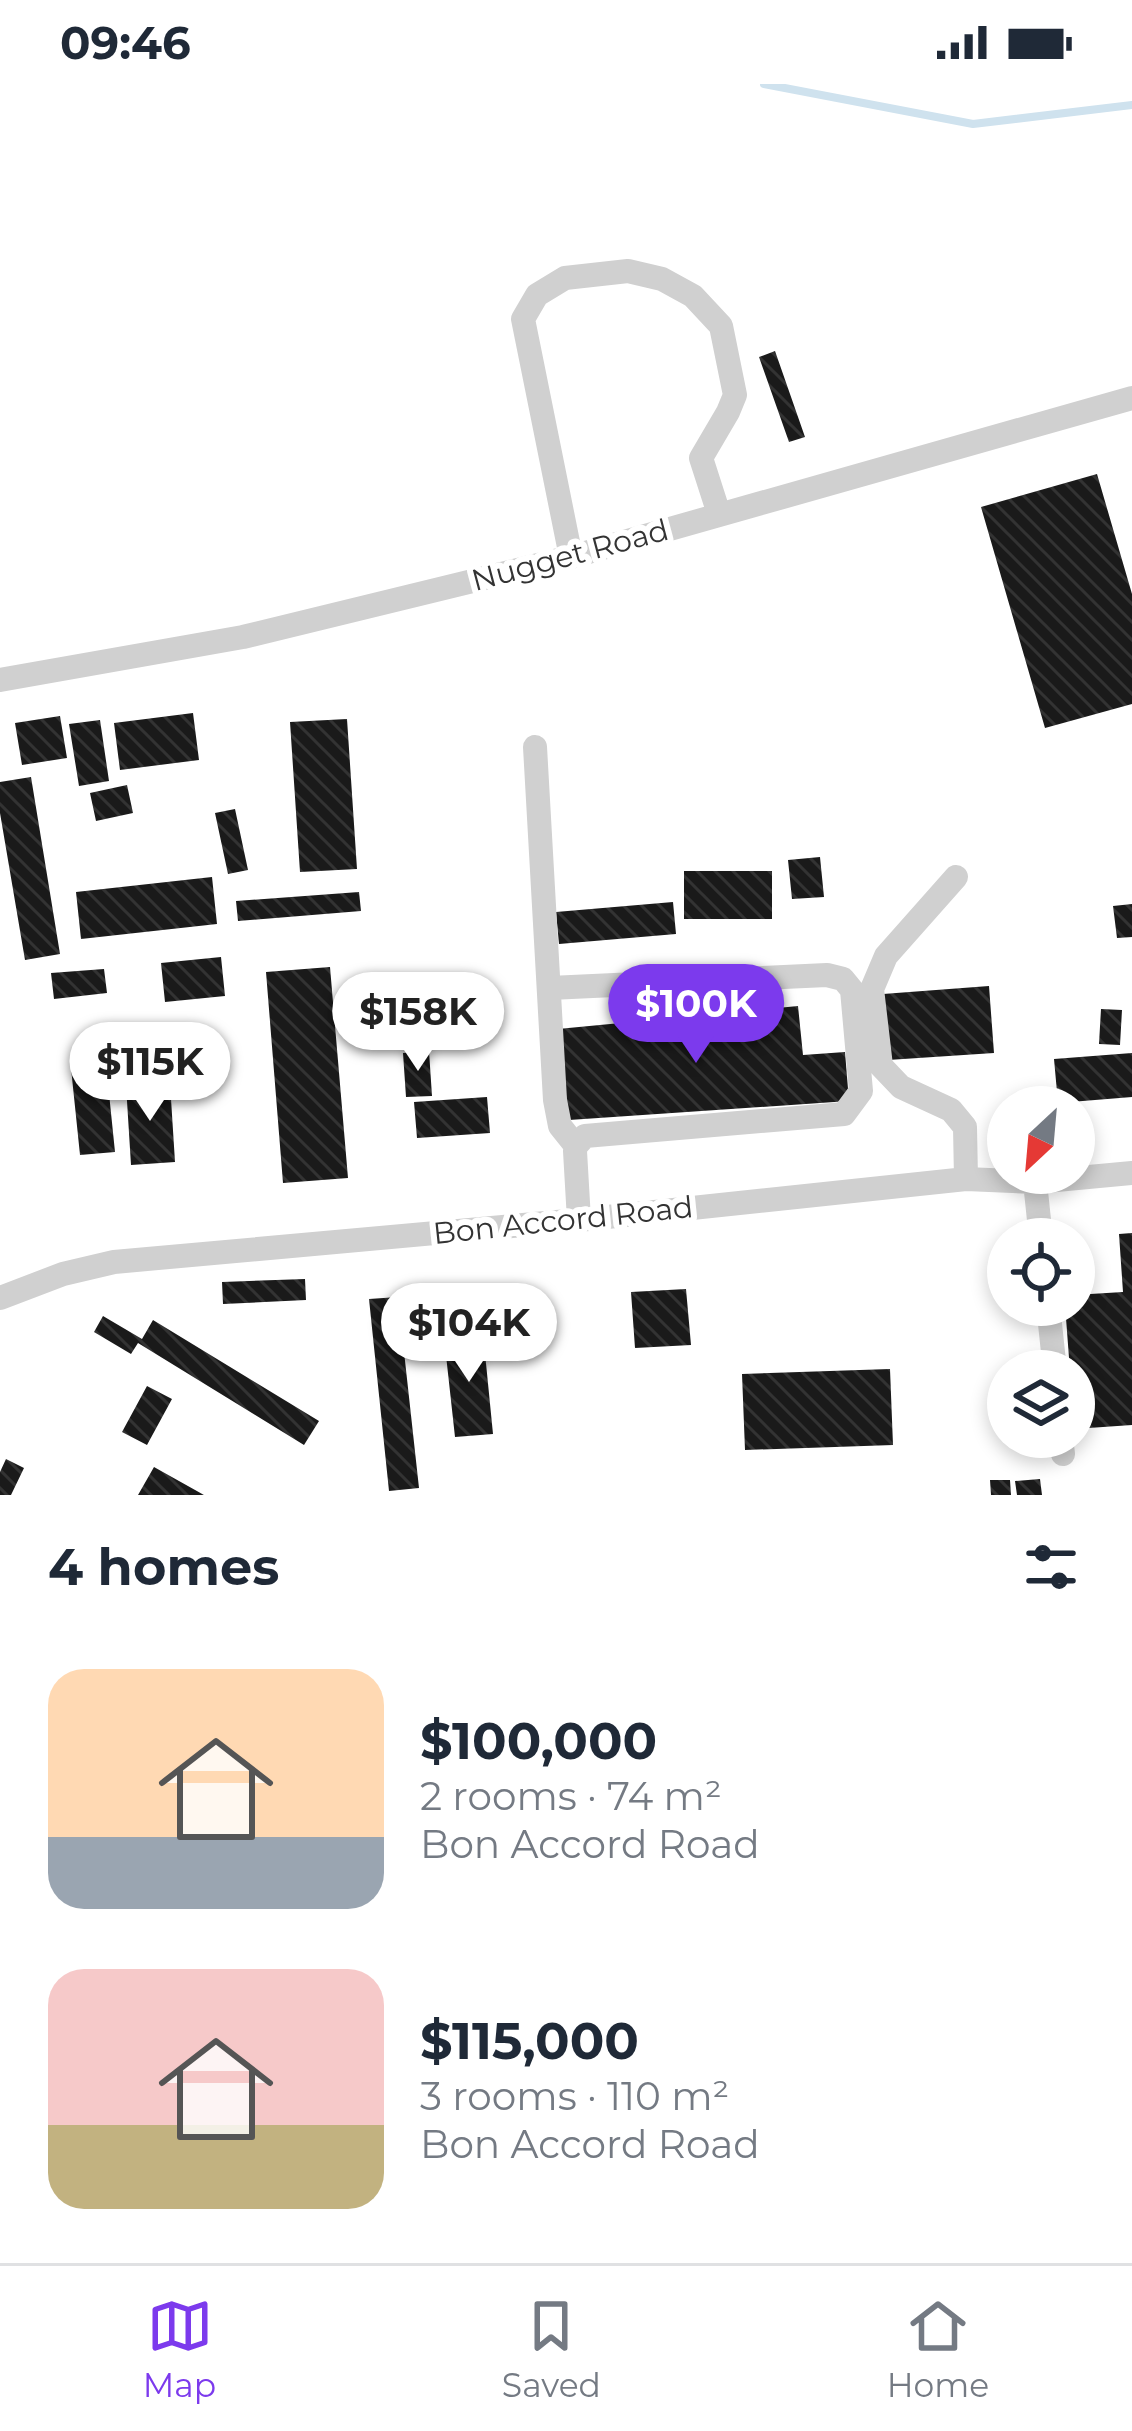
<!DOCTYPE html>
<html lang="en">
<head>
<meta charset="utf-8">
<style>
  body { margin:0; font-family:Montserrat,sans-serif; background:#f6f6f7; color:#1f2937; height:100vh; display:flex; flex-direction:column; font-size:45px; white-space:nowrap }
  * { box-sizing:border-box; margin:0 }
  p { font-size:39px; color:#747a83 }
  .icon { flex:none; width:66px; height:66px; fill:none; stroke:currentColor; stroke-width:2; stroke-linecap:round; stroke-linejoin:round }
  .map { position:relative; height:1411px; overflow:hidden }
  .side { display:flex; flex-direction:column; background:#fff; flex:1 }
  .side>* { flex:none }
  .needle { width:78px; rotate:206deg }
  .tools { position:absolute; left:987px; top:1002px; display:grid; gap:24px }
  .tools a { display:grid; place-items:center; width:108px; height:108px; border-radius:50%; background:#fff; box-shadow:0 6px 18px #0003; font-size:60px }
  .price { position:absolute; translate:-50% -102px; padding:0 27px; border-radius:42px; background:#fff; color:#222; font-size:39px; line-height:78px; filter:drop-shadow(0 3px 6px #0008) }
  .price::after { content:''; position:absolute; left:50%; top:72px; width:36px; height:27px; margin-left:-18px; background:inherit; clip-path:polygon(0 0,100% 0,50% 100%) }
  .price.current { background:#7c3aed; color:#fff }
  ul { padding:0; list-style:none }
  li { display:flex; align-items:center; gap:36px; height:300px; padding:0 48px }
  li span { display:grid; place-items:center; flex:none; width:336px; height:240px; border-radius:36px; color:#555 }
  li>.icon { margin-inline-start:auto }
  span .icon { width:144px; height:144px; fill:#fffc; stroke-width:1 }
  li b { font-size:51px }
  h2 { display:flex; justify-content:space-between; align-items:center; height:144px; padding:0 48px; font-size:51px }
  .status { display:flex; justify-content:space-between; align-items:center; height:84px; padding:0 60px; background:#fff; direction:ltr }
  .status svg { height:33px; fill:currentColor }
  .tab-bar { display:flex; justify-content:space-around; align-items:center; height:168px; border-top:3px solid #e0e1e3; background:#fff; font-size:33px; color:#747a83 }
  .tab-bar a { display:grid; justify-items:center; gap:6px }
  .tab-bar .current { color:#7c3aed }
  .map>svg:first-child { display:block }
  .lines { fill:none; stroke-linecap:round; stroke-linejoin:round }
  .stream { stroke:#cfe2ee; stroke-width:8 }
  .building { fill:url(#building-back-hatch) }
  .minor { stroke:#d0d0d0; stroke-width:24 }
  .labels { text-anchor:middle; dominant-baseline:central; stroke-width:12; stroke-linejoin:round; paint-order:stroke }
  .street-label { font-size:30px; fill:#333; stroke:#fff }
</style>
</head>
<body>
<div class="status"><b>09:46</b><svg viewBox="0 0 49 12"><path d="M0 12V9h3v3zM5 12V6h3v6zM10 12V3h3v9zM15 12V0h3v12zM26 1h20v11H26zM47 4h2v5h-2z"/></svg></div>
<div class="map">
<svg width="1132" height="1411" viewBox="0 0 1132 1411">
  <defs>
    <pattern id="building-back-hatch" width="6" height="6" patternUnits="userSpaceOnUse" patternTransform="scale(3)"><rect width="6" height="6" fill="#1a1a1a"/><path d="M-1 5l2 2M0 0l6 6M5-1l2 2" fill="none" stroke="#333"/></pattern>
  </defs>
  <rect width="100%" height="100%" fill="#fff"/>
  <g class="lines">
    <path class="stream" d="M764 0 973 40 1132 21"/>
  </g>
  <path class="building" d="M775 267 805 353 789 358 759 273Z
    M1097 390 1132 510V620L1045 644 981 423Z
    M193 629 199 676 120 686 114 639Z
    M60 632 67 674 22 681 15 639Z
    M347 635 357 785 300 788 290 638Z
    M100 636 109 697 79 702 69 640Z
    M31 693 60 870 25 876 0 729V698Z
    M127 701 133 729 96 737 90 709Z
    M235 725 248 786 228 790 215 729Z
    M820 773 824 813 792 815 788 776Z
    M684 787H772V835H684Z
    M212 793 217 840 81 855 76 808Z
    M359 808 361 827 238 837 236 817Z
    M673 818 676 850 559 860 556 828Z
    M1132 820V853L1117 854 1113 822Z
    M221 873 225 912 165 918 161 879Z
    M330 883 348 1094 283 1099 266 888Z
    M104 885 107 909 54 915 51 889Z
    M989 902 994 969 888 976 883 910Z
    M798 922 803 971 845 968 849 1017 569 1036 558 945Z
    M1101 925 1122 926 1120 961 1099 960Z
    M429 967 432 1012 406 1013 403 969Z
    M1132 969V1013L1058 1019 1054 975Z
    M106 980 115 1068 80 1071 71 984Z
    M170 999 175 1078 131 1081 126 1001Z
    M487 1013 490 1049 417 1054 414 1018Z
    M1132 1149V1341L1074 1345V1287H1070L1065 1221H1074V1211L1123 1208 1119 1150Z
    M305 1195 306 1216 223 1220 222 1198Z
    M686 1205 691 1261 635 1264 631 1208Z
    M398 1213 419 1404 389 1407 369 1215Z
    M103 1232 142 1255 153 1236 319 1337 304 1361 138 1259 131 1270 94 1248Z
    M483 1249 493 1350 455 1353 444 1253Z
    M890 1285 893 1361 745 1366 742 1290Z
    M147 1302 172 1315 147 1361 122 1348Z
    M6 1375 24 1384 11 1411H0V1388Z
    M154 1383 204 1411H138Z
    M1040 1395 1042 1411H1017L1015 1397Z
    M990 1396H1010L1011 1411H991Z"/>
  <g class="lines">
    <path class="minor" d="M571 473 523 235 537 211 565 194 628 187 662 195 693 212 721 242 735 311 728 328 701 374 719 430
      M0 596 243 553 571 473 1132 314
      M535 663 555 1016 560 1042 576 1062
      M956 793 886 872 872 905 881 982 901 1003 951 1026 965 1043 966 1095
      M550 904 827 891 843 895 852 906 861 1007 844 1030 585 1052 576 1062 575 1067 579 1136
      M1035 1098 1041 1155
      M0 1214 63 1190 114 1178 579 1136 966 1095 1035 1098 1132 1089
      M1048 1221 1055 1287
      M1061 1353 1063 1370"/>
  </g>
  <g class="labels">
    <g class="street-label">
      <text transform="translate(570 471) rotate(-15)">Nugget Road</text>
      <text transform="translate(563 1136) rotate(-6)">Bon Accord Road</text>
    </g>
  </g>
</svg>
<div class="tools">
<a><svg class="needle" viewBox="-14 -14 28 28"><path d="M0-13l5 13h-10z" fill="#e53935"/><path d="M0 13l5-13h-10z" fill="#747a83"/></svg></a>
<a><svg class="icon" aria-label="locate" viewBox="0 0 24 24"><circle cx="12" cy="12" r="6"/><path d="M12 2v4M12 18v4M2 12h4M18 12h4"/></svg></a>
<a><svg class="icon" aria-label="layers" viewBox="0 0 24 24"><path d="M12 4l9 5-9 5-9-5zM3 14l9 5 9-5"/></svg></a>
</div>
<b class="price current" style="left:696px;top:982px">$100K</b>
<b class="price" style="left:418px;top:990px">$158K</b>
<b class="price" style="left:150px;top:1040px">$115K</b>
<b class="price" style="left:469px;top:1301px">$104K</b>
</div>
<section class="side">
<h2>4 homes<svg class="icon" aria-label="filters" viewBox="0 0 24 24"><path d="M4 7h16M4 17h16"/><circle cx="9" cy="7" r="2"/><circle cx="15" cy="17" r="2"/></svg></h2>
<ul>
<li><span style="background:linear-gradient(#ffd9b3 70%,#9aa5b1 0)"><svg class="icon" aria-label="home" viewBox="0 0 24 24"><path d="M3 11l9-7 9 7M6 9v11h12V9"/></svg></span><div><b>$100,000</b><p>2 rooms · 74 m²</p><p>Bon Accord Road</p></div></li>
<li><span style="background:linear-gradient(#f6c9c9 65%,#c2b280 0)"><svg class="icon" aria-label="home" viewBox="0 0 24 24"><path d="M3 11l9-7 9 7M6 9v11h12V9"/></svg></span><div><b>$115,000</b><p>3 rooms · 110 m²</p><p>Bon Accord Road</p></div></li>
</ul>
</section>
<nav class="tab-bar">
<a class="current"><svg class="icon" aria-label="map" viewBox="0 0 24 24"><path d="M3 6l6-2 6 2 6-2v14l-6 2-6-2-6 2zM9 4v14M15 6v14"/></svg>Map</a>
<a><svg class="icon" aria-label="saved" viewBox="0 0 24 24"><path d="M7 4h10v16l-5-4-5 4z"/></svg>Saved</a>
<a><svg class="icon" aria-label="home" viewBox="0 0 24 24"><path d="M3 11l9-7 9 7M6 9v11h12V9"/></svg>Home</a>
</nav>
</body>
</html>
